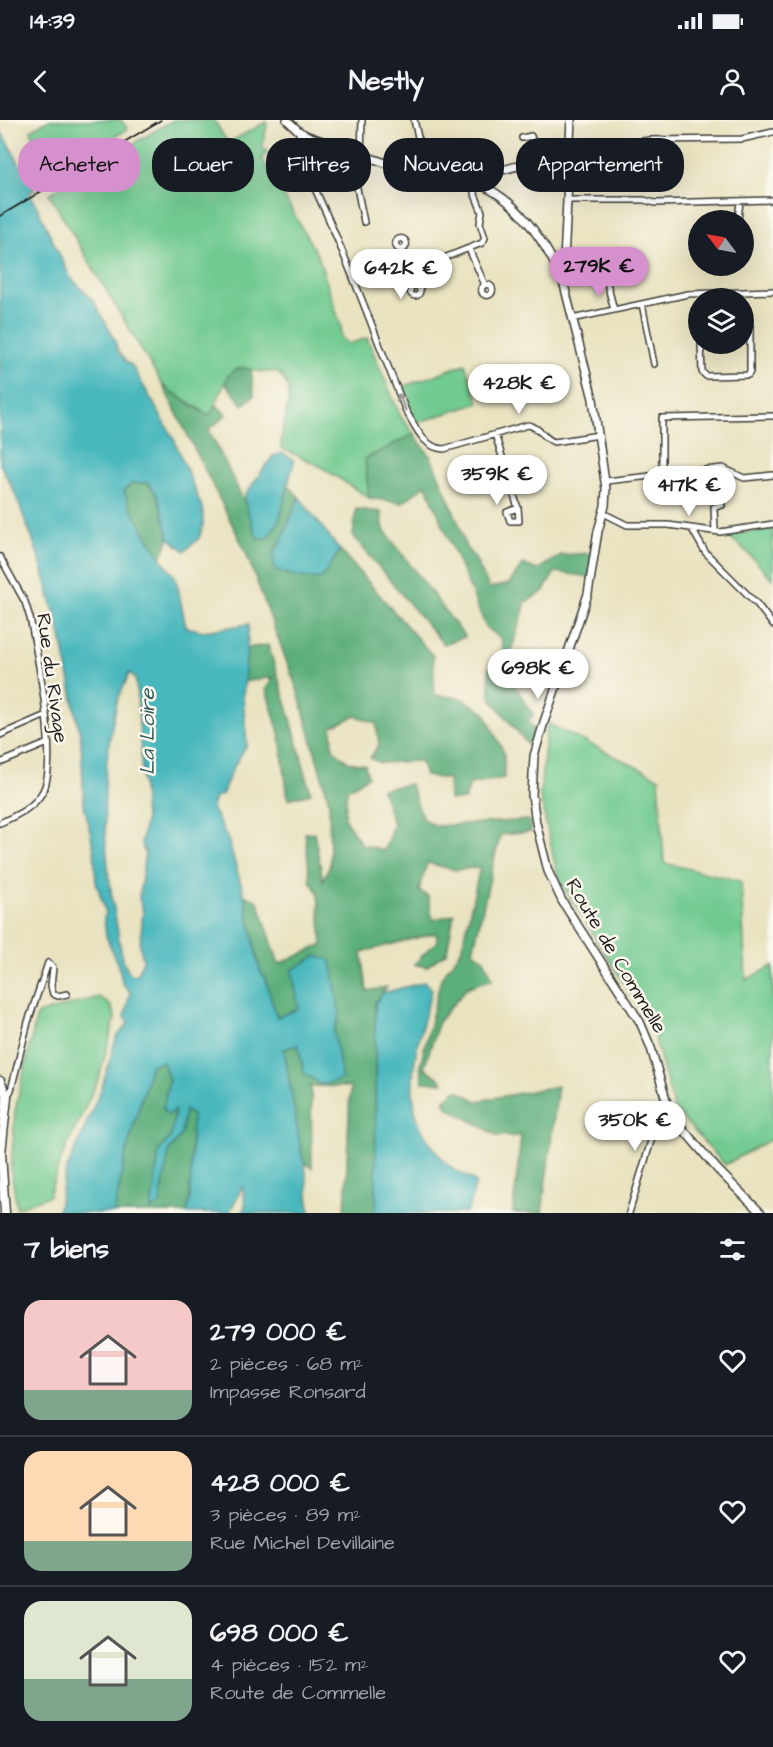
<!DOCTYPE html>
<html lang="fr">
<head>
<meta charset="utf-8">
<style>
  body { margin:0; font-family:"Architects Daughter",sans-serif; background:#20242c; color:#f1f3f6; height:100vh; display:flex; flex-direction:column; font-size:22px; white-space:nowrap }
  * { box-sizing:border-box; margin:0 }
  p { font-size:20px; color:#9ea1a6 }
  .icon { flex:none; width:33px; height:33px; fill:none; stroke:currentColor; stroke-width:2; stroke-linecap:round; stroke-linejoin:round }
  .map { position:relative; height:1093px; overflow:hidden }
  .side { display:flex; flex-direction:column; background:#171b24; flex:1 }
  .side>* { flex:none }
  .top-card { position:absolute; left:18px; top:18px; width:738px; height:54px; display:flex; gap:12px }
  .needle { width:39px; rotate:302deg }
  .controls { position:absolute; left:688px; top:90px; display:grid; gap:12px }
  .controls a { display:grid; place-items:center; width:66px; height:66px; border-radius:50%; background:#171b24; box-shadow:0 6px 24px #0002; font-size:30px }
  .price { position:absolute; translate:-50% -51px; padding:0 14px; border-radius:21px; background:#fff; color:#222; font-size:20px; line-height:39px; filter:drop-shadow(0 2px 3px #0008) }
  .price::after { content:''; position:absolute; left:50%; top:36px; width:18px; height:14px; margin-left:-9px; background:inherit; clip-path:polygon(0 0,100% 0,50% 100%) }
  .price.on { background:#d690ce; color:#111 }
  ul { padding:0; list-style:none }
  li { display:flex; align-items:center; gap:18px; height:150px; padding:0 24px }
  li+li { border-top:2px solid #363941 }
  li span { display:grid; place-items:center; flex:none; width:168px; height:120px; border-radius:18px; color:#555 }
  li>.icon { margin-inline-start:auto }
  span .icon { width:72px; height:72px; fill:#fffc; stroke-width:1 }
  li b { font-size:26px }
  h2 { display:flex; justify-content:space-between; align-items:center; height:72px; padding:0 24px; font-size:26px }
  .tag { padding:0 21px; border-radius:24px; background:#171b24; box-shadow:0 6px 24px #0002; font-size:21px; line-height:54px }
  .tag.on { background:#d690ce; color:#111 }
  .status { display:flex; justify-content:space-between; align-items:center; height:42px; padding:0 30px; background:#171b24; direction:ltr }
  .status svg { height:16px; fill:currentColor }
  header { display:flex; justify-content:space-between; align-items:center; height:78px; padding:0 24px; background:#171b24; font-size:27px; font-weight:800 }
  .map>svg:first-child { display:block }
  .green { fill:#71ca90; stroke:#467356; stroke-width:1.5 }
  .forest { fill:#5cae7a; stroke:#3c654b; stroke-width:1.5 }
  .water { fill:#48b8be; stroke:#326a6d; stroke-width:1.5; fill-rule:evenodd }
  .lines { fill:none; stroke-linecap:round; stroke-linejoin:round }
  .minor-casing { stroke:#3b3a35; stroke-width:8 }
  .tertiary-casing { stroke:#3b3a35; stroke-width:10 }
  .secondary-casing { stroke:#3b3a35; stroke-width:11 }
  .minor { stroke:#fff; stroke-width:5 }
  .tertiary { stroke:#fff; stroke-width:7 }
  .secondary { stroke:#fff; stroke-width:8 }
  .rail { stroke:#1c1c1c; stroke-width:1.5 }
  .oneway { stroke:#999 }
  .labels { text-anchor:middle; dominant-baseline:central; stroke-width:5; stroke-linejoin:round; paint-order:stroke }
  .street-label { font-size:20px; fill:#1c1c1c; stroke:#fbf7ec }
  .water-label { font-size:21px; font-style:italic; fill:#2e5a5d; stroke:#fbf7ec }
</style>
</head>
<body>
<div class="status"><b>14:39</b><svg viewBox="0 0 49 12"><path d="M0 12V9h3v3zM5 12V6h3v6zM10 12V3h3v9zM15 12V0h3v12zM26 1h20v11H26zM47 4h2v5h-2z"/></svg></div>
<header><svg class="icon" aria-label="back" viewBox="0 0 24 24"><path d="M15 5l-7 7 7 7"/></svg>Nestly<svg class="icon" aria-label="person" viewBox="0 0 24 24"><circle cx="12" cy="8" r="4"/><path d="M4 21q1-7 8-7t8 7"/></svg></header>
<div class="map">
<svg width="773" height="1093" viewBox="0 0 773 1093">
  <rect width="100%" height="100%" fill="#fbf7ec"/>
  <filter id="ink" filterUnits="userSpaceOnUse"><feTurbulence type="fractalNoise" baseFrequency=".0167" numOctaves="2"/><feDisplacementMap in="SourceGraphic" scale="12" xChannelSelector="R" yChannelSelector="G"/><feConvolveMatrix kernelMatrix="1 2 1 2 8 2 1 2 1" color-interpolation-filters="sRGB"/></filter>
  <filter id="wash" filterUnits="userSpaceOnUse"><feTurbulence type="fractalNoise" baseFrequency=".008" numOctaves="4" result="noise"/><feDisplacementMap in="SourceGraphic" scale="24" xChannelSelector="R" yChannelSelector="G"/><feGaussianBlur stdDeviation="1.35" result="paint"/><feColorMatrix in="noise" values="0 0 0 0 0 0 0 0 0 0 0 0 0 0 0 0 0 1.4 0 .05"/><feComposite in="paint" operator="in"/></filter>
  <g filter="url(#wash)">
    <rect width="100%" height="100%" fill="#e9e3c1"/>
    <path class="green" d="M47 0H121L128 9 45 59 30 34 38 30 31 10Z
      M173 0H214L228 23 266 2 267 6 262 26 268 33 262 38 318 136 341 206V217L349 224 367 218 401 297 414 314 365 339 369 378 320 346 281 328C279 302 302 272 277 252H262L244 248 229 254 210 296 163 266 49 74Z
      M465 244 479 283 416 303 402 267Z
      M773 408V460L747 432 727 415Z
      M547 603 659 658 664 743 741 761 746 860 773 846V1018L725 1045 674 989 652 908 558 758 540 676Z
      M99 877 111 886 115 898 99 958 61 1039 49 1076 17 1088 11 1051 15 991 37 894Z"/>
    <path class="forest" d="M244 248 251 250 254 276 243 285 225 263C229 252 233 249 244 248Z
      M163 266 209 296 216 284 226 295 209 310 245 383 257 418 279 401 288 365 299 377 283 417 273 435 286 453 312 459 322 458 340 430 433 536 435 575 461 578 485 593 504 633V658L470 664 465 680H449L448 659 425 656 421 641 380 643 370 638 379 625 376 603 356 596 332 607 333 629 348 642 365 645 368 657 347 669 345 699 362 725 384 730 393 704 382 669 410 664 423 699 436 706 529 700 531 712 500 715 473 831 484 839 493 859 468 867 439 901 424 948 438 957 443 963 423 962 420 946 441 858 461 831 480 747 456 750 427 743 419 771 428 776 433 800 454 794 447 832 426 847 414 844 437 821 436 813 362 832 367 871 387 867 375 883 376 1093H345L350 967 311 966 312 1048 305 1043 302 1037 284 929 298 925 304 953 341 959 334 912 340 895 299 889 277 898 265 858 260 851 244 775 258 781 279 844 322 825 318 773 310 761 305 713 314 712 323 760 330 745 329 682 298 572 245 430Z
      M414 314 431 337 459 404 466 428 475 438 489 468 509 464 523 444 537 450 561 435 591 433 590 457 555 452 543 472 526 482 505 552 534 595 528 600 537 613 528 625 490 577 489 548 503 534 501 519 486 507 426 365 402 383 369 378 365 339Z
      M132 363H148L158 376 169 418 161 438 130 387 124 371Z
      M356 389 381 392 384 410 465 517 443 524 353 416Z
      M268 525 291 599 311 673 288 679 280 616 266 569 273 557 244 562 247 528Z
      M164 942 169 960 163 989 175 990 171 1016 159 1031 151 1089 160 1084 169 1031 181 1015 185 990 192 995 190 1079 187 1093H114L126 1033 151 945Z
      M558 966 542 1093H513L521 1016H498L447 987 444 980 457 970 477 981Z"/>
    <path class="water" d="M0 10 35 70 30 72 70 157 93 180 116 222 117 230 127 243 131 244 174 319 203 390V406L199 418 185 431 169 418 158 376 148 363H132L124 371 130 387 161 438 176 458 186 507 204 511 249 504 243 577 247 625 232 650 222 675 215 677 212 688 228 719 244 775 260 851 265 858 277 897 299 889 292 850 316 836 331 840 340 895 334 912 342 959 322 965 304 953 298 925 284 929 302 1037 305 1043 310 1093H242L245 1086 243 1066 229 1093H187L190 1079 192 995 185 990 181 1015 169 1031 160 1084 151 1090 159 1031 171 1016 175 990 167 995 163 989 169 960 163 942 151 945 126 1033 114 1093H57L66 1051 102 967 116 918 128 904 125 896 130 872 122 863 120 851 106 816 104 798 106 793 96 762 94 730 84 684 81 620 61 516 38 434 14 371 0 344ZM129 553 135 558 137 571 145 701 141 723 145 733 139 778 143 791 140 826 143 840 138 854 132 855C121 845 120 821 117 807 103 733 98 657 117 583 120 573 126 563 129 553Z
      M283 333 294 341 279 401 267 418H257L245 383V375L273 336Z
      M299 377 340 430 322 458C306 460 291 455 275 449L273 435 283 417Z
      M424 862 432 869C419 919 395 983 434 1028 439 1035 446 1043 453 1049 460 1055 470 1055 476 1063L467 1093H376L375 883 383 873Z"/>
  </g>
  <g filter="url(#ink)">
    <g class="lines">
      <g class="minor-casing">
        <path id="minor" d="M414 0 426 51 424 56
          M300 12C292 28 307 53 314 67 349 140 375 217 406 291 416 307 423 328 444 329L528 305C540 307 543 318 554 322L599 315
          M522 18 531 16 539 40
          M492 27 499 51
          M351 31V39L364 102
          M569 32 650 20 742 19 773 12
          M361 35 362 0
          M567 80H644L655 83 773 80
          M738 100 740 81
          M395.5 124a5.5 5.5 0 1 1 11 0a5.5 5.5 0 1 1-11 0Z
          M403 129 411 151
          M469 129 485 165
          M354 157 379 149 411 151 482 123 485 118 480 103 482 92 470 62
          M606 159 614 190
          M481.5 170a5.5 5.5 0 1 1 11 0a5.5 5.5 0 1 1-11 0Z
          M410 171a5 5 0 1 1 10 0a5 5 0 1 1-10 0Z
          M642 184 654 244
          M572 199 688 174 773 171
          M701 224 702 252 706 256 748 255 750 252V206
          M495 314 518 388 507 392 510 401H519L518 388
          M662 354V298L773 296
          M606 361 723 348 744 358 773 355
          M603 393 627 405H668L720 412 773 404
          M692 409 705 432 757 484 773 505
          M715 411 714 387 722 385
          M0 437 25 482 30 498C37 533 59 641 43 671 34 688 17 695 0 703
          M0 615 46 595
          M0 643 48 623
          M48 843 53 847 51 866 53 874 58 876 67 874
          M7 977 11 970 28 902 48 843
          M629 1093 658 998 667 987"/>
      </g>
      <g class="tertiary-casing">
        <path id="tertiary" d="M287 0 300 12 308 16 417 54C428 57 438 59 449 60 457 61 465 60 472 62 516 75 543 120 562 158
          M571 0 563 161 593 279 606 369 605 386 598 411 588 474 544 602 534 636 532 675 536 703 548 751 562 781 640 902 651 928 670 994 718 1050 761 1093
          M470 62 499 51 569 32"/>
      </g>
      <g class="secondary-casing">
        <path id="secondary" d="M0 961 7 977 1 1033 5 1093"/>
      </g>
      <use href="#minor" class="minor"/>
      <use href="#tertiary" class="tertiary"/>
      <use href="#secondary" class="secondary"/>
      <path class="rail" d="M0 96 161 0"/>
    </g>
    <defs><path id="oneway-shaft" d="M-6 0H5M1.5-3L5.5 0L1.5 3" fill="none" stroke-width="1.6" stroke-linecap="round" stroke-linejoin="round" transform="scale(1.5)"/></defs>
    <use class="oneway" href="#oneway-shaft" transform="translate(402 282) rotate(-113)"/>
  </g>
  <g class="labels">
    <g class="street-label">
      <text transform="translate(52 558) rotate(82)">Rue du Rivage</text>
      <text transform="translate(616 836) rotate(59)">Route de Commelle</text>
    </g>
    <g class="water-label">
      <text transform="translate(147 612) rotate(-90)">La Loire</text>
    </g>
  </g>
</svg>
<div class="controls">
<a><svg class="needle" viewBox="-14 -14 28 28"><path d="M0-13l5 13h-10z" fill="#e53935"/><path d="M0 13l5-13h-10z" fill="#9ea1a6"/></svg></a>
<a><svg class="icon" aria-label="layers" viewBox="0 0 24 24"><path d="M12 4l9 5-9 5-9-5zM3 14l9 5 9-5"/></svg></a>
</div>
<b class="price on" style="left:599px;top:178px">279K €</b>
<b class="price" style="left:401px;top:180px">642K €</b>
<b class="price" style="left:519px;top:295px">428K €</b>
<b class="price" style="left:497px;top:386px">359K €</b>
<b class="price" style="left:689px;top:397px">417K €</b>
<b class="price" style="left:538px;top:580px">698K €</b>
<b class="price" style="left:635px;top:1032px">350K €</b>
<div class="top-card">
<a class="tag on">Acheter</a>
<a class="tag">Louer</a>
<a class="tag">Filtres</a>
<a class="tag">Nouveau</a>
<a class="tag">Appartement</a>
</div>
</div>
<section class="side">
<h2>7 biens<svg class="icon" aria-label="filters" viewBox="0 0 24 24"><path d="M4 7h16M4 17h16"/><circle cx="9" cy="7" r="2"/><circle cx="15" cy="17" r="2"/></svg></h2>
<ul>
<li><span style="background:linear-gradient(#f6c9c9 75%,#7fa58c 0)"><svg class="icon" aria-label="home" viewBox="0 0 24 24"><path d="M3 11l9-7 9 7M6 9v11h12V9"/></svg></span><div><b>279 000 €</b><p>2 pièces · 68 m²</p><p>Impasse Ronsard</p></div><svg class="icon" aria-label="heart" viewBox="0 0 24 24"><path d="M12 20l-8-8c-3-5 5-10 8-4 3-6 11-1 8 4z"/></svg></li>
<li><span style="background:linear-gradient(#ffd9b3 75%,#7fa58c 0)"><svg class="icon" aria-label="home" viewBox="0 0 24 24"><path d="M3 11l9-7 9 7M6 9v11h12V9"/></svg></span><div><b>428 000 €</b><p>3 pièces · 89 m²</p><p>Rue Michel Devillaine</p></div><svg class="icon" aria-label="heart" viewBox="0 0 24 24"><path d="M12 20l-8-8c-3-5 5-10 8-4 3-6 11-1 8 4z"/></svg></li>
<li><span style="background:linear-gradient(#dfe7d0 65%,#7fa58c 0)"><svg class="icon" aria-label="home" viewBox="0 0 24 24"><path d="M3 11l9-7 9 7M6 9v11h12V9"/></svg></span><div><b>698 000 €</b><p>4 pièces · 152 m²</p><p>Route de Commelle</p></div><svg class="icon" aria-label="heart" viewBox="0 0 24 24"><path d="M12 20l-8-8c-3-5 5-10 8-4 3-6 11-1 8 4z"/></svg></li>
</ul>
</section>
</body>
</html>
